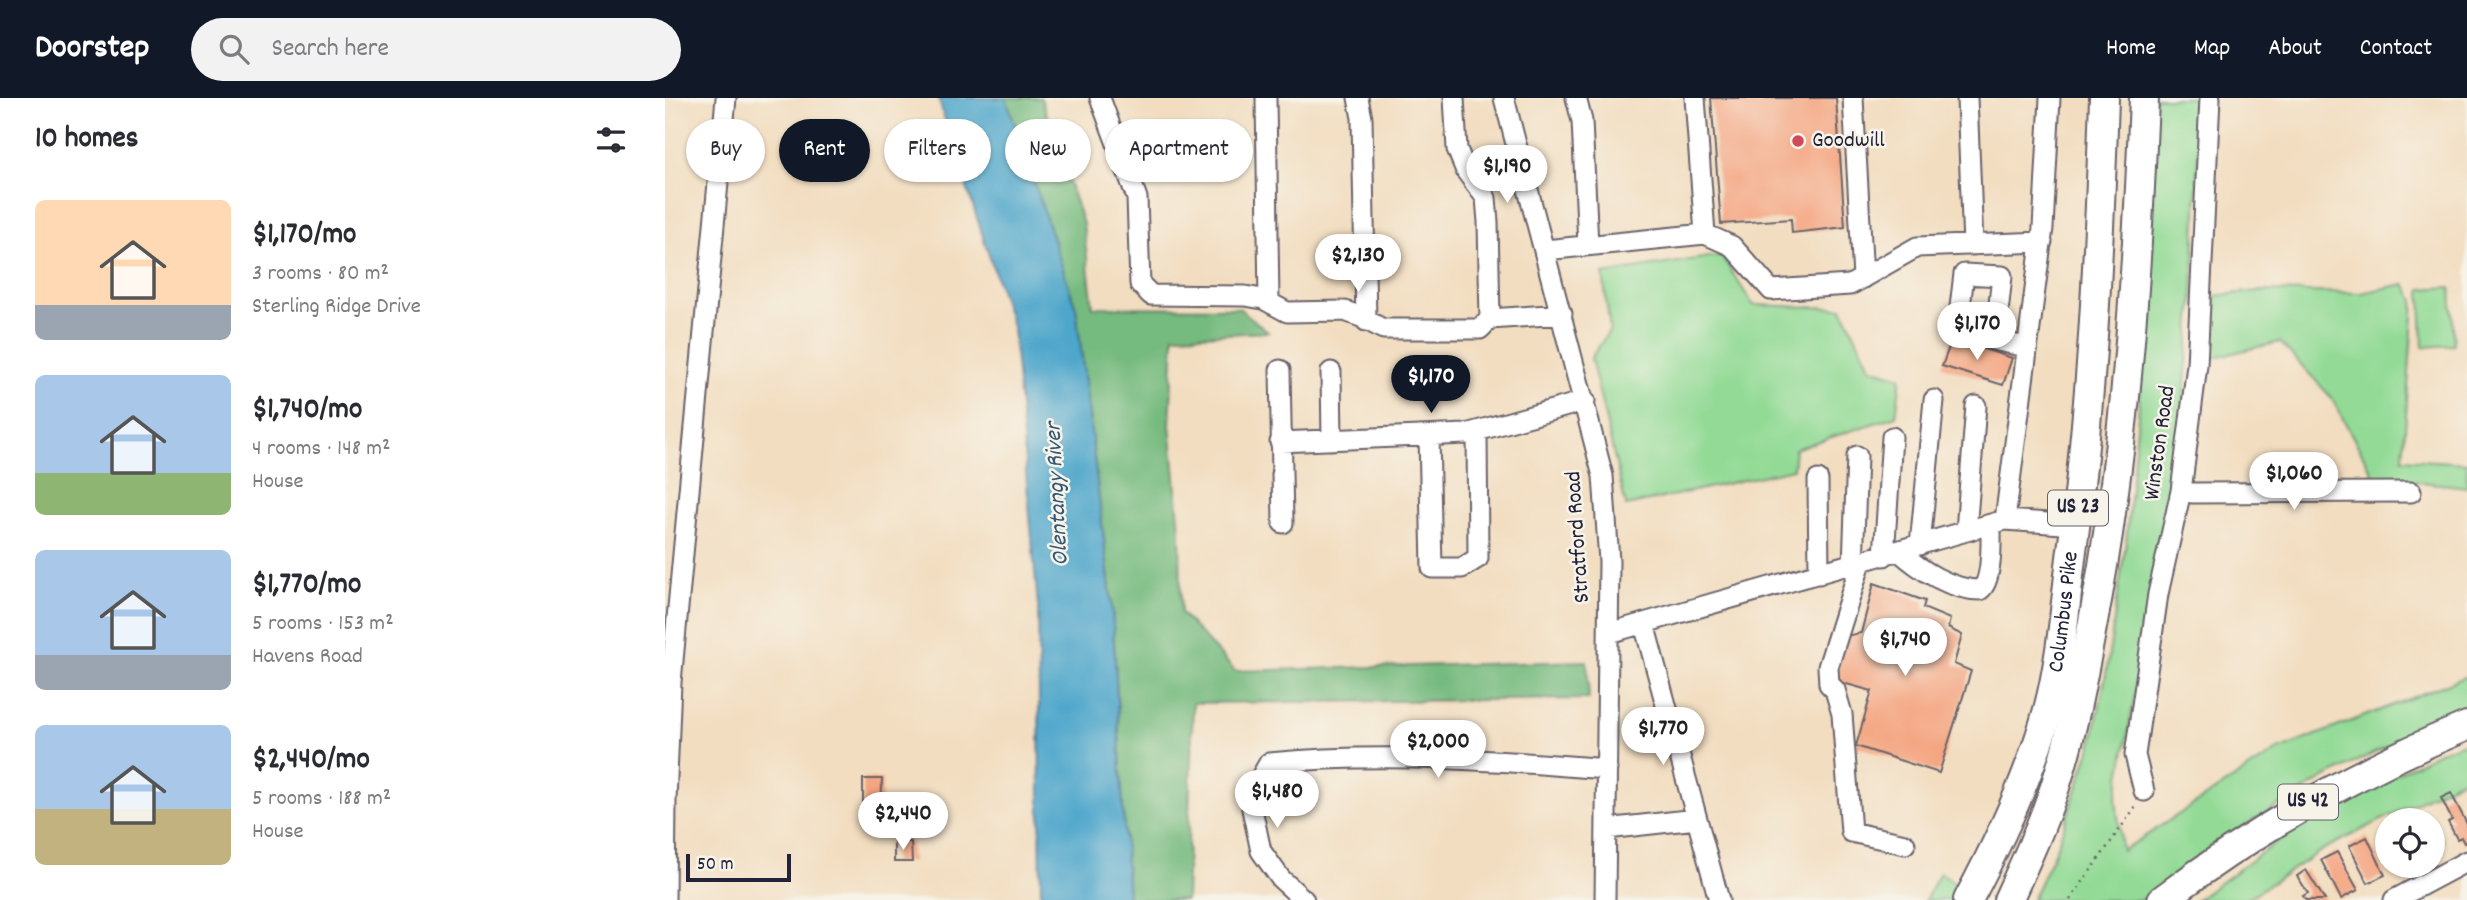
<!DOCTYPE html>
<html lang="en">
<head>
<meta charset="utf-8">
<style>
  body { margin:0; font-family:Dekko,sans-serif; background:#f2f2f3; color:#2b2b33; height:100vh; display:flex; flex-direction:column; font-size:26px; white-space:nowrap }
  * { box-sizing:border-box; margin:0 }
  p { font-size:23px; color:#7c7c81 }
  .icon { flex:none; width:38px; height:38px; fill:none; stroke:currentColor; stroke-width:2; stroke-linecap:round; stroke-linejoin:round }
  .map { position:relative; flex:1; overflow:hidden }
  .sheet { display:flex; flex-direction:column; background:#fff; width:665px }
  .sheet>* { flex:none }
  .hud { position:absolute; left:21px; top:21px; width:665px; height:63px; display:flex; gap:14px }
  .fabs { position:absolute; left:1710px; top:710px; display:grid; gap:14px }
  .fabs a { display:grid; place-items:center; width:70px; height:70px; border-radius:50%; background:#fff; box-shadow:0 2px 5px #0004; font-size:35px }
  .scale { position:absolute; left:21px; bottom:18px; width:105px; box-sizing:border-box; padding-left:7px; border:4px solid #22223b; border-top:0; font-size:19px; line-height:24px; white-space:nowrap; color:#22223b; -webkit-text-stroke:5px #f7f3e8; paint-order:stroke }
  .price { position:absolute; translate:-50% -60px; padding:0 16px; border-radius:24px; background:#fff; color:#222; font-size:23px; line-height:46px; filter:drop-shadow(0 2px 4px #0008) }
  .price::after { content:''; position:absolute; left:50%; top:42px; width:21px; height:16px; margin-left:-10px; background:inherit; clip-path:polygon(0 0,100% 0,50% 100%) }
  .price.on { background:#111827; color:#fff }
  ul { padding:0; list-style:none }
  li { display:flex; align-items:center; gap:21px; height:175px; padding:0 35px }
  li span { display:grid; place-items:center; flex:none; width:196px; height:140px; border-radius:10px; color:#555 }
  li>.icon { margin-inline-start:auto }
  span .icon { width:84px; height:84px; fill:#fffc; stroke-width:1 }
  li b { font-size:30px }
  h2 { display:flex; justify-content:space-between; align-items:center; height:84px; padding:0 35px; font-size:30px }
  .tag { padding:0 24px; border-radius:32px; background:#fff; box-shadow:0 2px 5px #0004; font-size:24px; line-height:63px }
  .tag.on { background:#111827; color:#fff }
  header { display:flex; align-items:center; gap:42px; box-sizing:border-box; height:98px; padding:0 35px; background:#111827; color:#fff }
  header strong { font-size:33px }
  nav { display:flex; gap:38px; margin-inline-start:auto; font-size:24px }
  .search { width:490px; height:63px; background:#f2f2f3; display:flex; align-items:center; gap:18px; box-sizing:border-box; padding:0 24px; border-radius:38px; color:#7c7c81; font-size:26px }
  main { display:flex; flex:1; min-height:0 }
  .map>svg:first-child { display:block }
  .green { fill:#92da95; stroke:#5a7e68; stroke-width:2 }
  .forest { fill:#75ba7e; stroke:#4c6e5c; stroke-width:2 }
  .water { fill:#4ea6cb; stroke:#386483; stroke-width:2 }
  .building { fill:#f4a581 }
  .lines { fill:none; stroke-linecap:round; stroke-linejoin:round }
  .minor-casing { stroke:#6b636a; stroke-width:23 }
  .highway-casing { stroke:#6b636a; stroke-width:32 }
  .path { stroke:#6b636a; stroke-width:2.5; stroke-dasharray:2 5; stroke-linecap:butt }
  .minor { stroke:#fff; stroke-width:19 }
  .highway { stroke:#fff; stroke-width:28 }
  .poi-dot { fill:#d1495b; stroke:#f7f3e8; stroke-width:2.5 }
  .labels { text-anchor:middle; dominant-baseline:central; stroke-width:5; stroke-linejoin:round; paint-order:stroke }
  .shield { fill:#f7f3e8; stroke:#62616f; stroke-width:2 }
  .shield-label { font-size:21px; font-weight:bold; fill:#22223b }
  .poi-label { font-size:23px; fill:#22223b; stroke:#f7f3e8; text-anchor:start }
  .street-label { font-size:23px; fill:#22223b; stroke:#f7f3e8 }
  .water-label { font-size:24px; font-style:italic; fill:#345775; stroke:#f7f3e8 }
</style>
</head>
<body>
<header>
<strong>Doorstep</strong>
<div class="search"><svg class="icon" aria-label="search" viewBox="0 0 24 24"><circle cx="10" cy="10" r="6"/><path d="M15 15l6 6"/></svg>Search here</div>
<nav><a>Home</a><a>Map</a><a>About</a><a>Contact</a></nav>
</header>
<main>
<section class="sheet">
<h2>10 homes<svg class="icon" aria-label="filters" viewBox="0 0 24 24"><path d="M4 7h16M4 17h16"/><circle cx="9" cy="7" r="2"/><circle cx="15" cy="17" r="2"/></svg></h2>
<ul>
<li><span style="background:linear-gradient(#ffd9b3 75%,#9aa5b1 0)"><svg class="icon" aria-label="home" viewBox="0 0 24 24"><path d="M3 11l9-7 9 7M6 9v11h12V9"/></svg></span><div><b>$1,170/mo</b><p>3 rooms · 80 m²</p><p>Sterling Ridge Drive</p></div></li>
<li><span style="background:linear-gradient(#a9c7e8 70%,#8fb573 0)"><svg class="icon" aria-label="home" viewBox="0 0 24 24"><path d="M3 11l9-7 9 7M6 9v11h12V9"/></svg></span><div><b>$1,740/mo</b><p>4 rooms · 148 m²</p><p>House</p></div></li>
<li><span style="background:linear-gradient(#a9c7e8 75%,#9aa5b1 0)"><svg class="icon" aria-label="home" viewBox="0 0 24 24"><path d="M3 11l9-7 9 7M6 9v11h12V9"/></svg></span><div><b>$1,770/mo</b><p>5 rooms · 153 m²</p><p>Havens Road</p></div></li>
<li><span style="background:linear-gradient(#a9c7e8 60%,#c2b280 0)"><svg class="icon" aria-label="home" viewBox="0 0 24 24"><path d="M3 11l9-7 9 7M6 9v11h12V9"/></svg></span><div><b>$2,440/mo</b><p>5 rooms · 188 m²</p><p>House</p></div></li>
</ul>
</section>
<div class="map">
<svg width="1802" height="802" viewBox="0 0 1802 802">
  <rect width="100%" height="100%" fill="#f7f3e8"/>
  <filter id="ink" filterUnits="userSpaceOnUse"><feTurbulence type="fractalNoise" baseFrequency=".0143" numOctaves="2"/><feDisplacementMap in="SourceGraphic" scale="14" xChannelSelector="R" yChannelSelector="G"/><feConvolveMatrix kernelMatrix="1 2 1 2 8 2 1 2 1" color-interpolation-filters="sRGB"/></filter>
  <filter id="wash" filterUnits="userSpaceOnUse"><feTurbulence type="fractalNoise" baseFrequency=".00686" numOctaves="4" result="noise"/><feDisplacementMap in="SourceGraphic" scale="28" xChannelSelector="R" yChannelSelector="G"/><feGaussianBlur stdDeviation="1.57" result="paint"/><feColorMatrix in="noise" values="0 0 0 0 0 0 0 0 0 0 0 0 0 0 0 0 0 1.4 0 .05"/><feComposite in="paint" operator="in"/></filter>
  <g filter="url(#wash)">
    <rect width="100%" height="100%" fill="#f2ddc0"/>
    <path class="green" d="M1490 0H1535L1528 200 1513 357 1451 701 1457 753 1613 652 1802 578V613L1780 620 1663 678 1554 743 1478 802H1367L1393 746 1427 646 1441 576 1461 444 1482 225Z
      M1056 157 1088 207 1177 210 1206 270 1236 279 1231 318 1130 351 1128 371 961 408 926 260 945 232 938 176Z
      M1740 186 1749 202 1738 361 1802 365V389L1710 379 1666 299 1615 244 1546 260 1550 198 1593 193 1696 195Z
      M1786 189 1789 247 1758 249 1756 191Z
      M1802 644V679L1659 751 1580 802H1531L1641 723 1774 654Z
      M1275 775 1298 791 1291 802H1260Z"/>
    <path class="forest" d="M341 0H376L418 126 428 209 574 210 603 234 509 238 505 327 515 432 516 515 570 573 922 563 924 601 528 605 521 802H463L447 508 411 211Z"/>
    <path class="water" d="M273 0H341L411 210 447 508 463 802H376L373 508 348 231Z"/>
    <g id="blocks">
      <path class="building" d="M1046 0H1171L1180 129 1127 135 1126 121 1056 126Z
        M1287 241 1347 260 1338 287 1277 268Z
        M1209 485 1260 503 1258 510 1285 521 1283 530 1297 537 1289 566 1306 573 1274 675 1191 648 1207 593 1167 582 1180 538 1196 535Z
        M198 681H217L216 731H200L202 707H198Z
        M1786 695 1802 726V743L1799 745 1796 739 1792 741 1783 724 1787 722 1776 700Z
        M1768 728 1777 745 1768 750Z
        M1702 739 1720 777 1703 785 1684 748Z
        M229 744H246L247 764H229Z
        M1672 754 1693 792 1676 801 1656 762Z
        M1641 772 1660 802H1641L1638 798 1643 795 1632 778Z"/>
    </g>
  </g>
  <g filter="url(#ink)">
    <use href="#blocks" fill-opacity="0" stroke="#6b636a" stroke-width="2"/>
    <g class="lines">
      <g class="minor-casing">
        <path id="minor" d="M435 0 472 100 475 186 486 197 580 198 598 201 622 214 680 213 696 219 718 231H815L825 221 897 216
          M601 0 604 204
          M693 0 697 20 701 223
          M789 0 792 51 801 73 821 100 823 124 825 221
          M839 0 938 378 944 463 940 802
          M911 0 917 23 923 147
          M1030 0 1040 136
          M1188 0 1198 180
          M1302 0 1308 147
          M1385 0 1378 130 1340 422 1411 427
          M880 152 1040 136 1067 148 1106 192 1185 187 1252 149 1377 144
          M1330 242 1337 178 1299 176 1292 234 1361 249
          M615 272 618 425
          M666 274 667 342
          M764 338 767 470H797L813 460 812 333
          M615 344 801 336 920 303
          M1153 382 1154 476
          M1516 393 1527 395 1746 394
          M1301 433 1311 308
          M1255 447 1269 302
          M1234 453C1255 472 1286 492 1315 492 1328 483 1326 442 1326 426
          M1219 458 1227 339
          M1196 464 1163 569 1164 586 1170 592 1177 616 1186 734 1240 746
          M1188 467 1192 358
          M979 526 1054 802
          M944 535 1340 422
          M1479 693 1470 657 1493 496 1516 393 1532 267 1545 0
          M941 731 1032 721
          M0 802 1 703 6 584 61 0
          M639 802 616 781 596 753 587 711 593 684 604 665C715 654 830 662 942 671
          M1729 802 1802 763"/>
      </g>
      <g class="highway-casing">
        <g id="highway">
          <path id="s1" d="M1303 802C1335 742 1365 677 1383 612 1396 563 1400 510 1406 460 1427 307 1434 154 1439 0"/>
          <path d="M1343 802C1360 765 1377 728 1390 689 1407 637 1417 582 1427 529 1461 354 1472 177 1479 0"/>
          <path d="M1497 802C1592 730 1693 673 1802 628"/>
        </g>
      </g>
      <path class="path" d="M1405 802 1471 708"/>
      <use href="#minor" class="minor"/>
      <use href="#highway" class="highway"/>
    </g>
  </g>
  <circle class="poi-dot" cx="1133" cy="43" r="7"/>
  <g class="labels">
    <g class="shield">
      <rect x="1383" y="392.5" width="60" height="35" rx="5"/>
      <rect x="1613" y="686.5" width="60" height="35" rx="5"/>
    </g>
    <g class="shield-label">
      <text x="1413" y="410">US 23</text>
      <text x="1643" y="704">US 42</text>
    </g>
    <g class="poi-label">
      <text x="1147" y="43">Goodwill</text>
    </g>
    <g class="street-label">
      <text transform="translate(1496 345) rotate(-82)">Winston Road</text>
      <text transform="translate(914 439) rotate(-94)">Stratford Road</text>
      <text stroke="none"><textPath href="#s1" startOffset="306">Columbus Pike</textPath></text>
    </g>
    <g class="water-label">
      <text transform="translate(393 396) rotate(-93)">Olentangy River</text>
    </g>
  </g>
</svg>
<div class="fabs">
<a><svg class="icon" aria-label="locate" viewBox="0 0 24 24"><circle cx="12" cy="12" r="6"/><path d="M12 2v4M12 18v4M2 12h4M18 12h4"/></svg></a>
</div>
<div class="scale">50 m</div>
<b class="price" style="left:842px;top:107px">$1,190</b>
<b class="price" style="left:693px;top:196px">$2,130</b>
<b class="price" style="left:1312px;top:264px">$1,170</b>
<b class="price on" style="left:766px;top:317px">$1,170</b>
<b class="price" style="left:1629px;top:414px">$1,060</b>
<b class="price" style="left:1240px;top:580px">$1,740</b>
<b class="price" style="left:998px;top:669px">$1,770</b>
<b class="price" style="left:773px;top:682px">$2,000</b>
<b class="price" style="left:612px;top:732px">$1,480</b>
<b class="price" style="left:238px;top:754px">$2,440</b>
<div class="hud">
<a class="tag">Buy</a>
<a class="tag on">Rent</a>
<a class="tag">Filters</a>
<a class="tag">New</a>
<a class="tag">Apartment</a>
</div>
</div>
</main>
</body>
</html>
